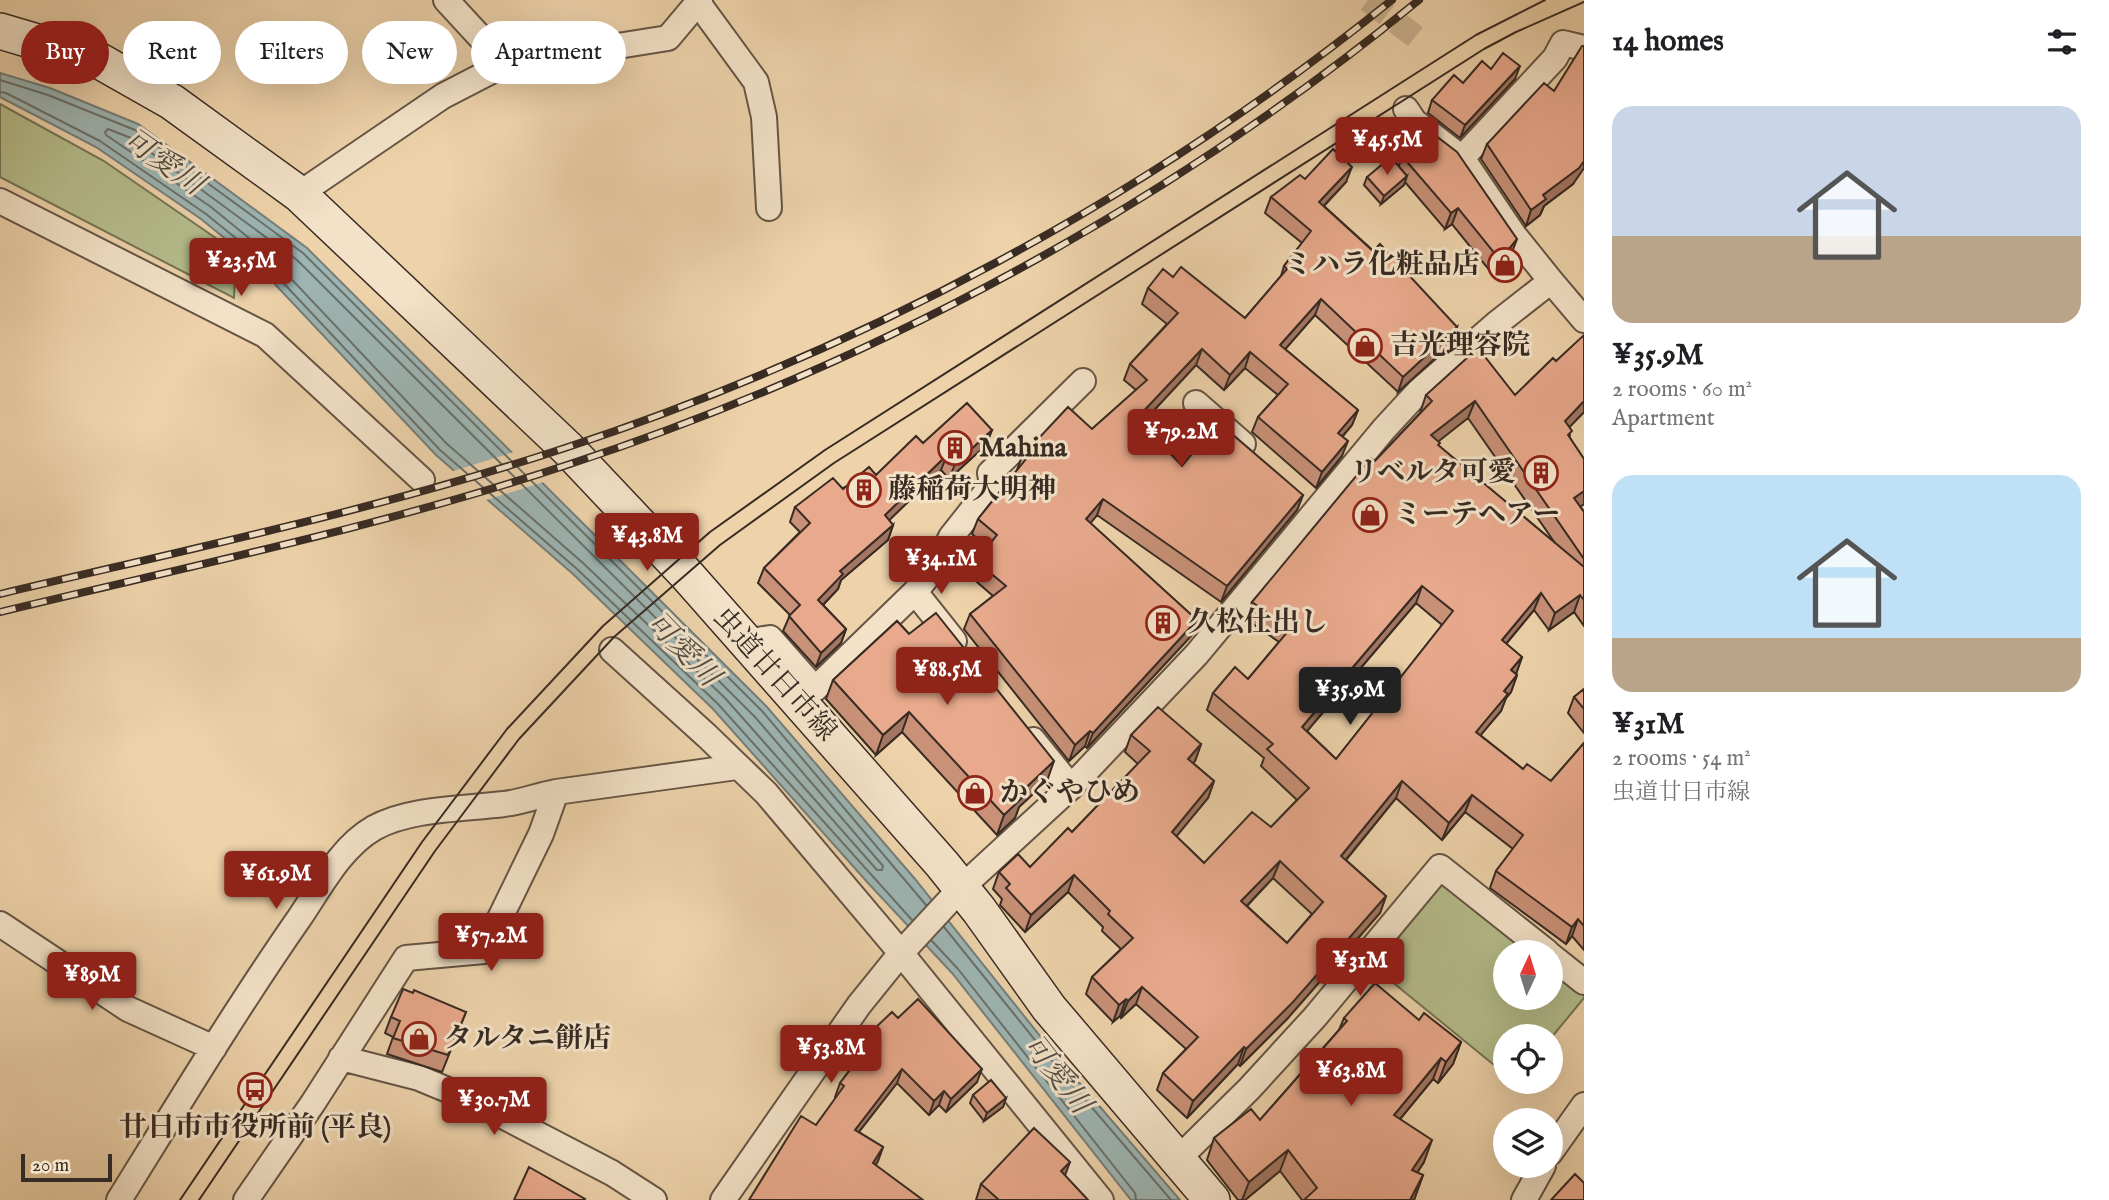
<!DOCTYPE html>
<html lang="en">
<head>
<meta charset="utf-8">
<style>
  body { margin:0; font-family:"IM FELL English","Noto Serif JP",serif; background:#f6f6f6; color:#202124; height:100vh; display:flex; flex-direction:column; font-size:26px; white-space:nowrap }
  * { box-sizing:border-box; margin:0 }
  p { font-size:23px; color:#757577 }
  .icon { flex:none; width:38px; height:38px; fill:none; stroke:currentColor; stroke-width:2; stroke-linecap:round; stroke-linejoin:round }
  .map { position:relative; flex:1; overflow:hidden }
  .panel { display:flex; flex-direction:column; background:#fff; width:525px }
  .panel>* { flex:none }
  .banner { position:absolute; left:21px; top:21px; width:665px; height:63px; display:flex; gap:14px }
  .needle { width:46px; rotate:4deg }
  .controls { position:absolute; left:1493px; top:940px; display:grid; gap:14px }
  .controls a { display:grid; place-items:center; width:70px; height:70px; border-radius:50%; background:#fff; box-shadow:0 7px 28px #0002; font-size:35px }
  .scale { position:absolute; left:21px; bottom:18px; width:91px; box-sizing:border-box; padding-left:7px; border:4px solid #382b23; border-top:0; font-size:19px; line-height:24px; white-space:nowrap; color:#382b23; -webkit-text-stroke:5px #f3e2c8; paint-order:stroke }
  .price { position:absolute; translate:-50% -60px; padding:0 16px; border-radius:7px; background:#8f2418; color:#fff; font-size:23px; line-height:46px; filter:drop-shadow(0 2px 4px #0008) }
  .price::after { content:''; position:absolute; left:50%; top:42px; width:21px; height:16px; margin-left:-10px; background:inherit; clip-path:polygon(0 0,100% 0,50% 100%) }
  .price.on { background:#222; color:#fff }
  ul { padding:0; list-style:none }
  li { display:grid; align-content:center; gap:14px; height:371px; padding:0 28px }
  li span { display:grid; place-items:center; height:217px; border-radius:21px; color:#555 }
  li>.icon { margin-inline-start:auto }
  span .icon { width:126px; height:126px; fill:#fffc; stroke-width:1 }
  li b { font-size:30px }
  h2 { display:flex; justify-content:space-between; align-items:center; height:84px; padding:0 28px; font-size:30px }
  .chip { padding:0 24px; border-radius:32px; background:#fff; box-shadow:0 7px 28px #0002; font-size:24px; line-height:63px }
  .chip.on { background:#8f2418; color:#fff }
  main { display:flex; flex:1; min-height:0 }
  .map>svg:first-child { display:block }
  .green { fill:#b5bd8b; stroke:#767457; stroke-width:2 }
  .water { fill:#9db5b3; stroke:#757e79; stroke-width:2 }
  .pier { fill:#edd2aa }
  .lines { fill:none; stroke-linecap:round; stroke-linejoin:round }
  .shore { stroke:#6a706b; stroke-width:2 }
  .minor-tunnel { stroke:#c9b18f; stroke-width:24; stroke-dasharray:24 12; stroke-linecap:butt }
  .minor-casing { stroke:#655545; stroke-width:28 }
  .secondary-casing { stroke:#382b23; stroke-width:38 }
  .minor { stroke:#f3e2c8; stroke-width:24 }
  .secondary { stroke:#f3e2c8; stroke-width:35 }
  .tram { stroke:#382b23; stroke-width:2 }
  .rail-casing { stroke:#382b23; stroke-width:8 }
  .rail { stroke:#f3e2c8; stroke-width:5; stroke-dasharray:16; stroke-linecap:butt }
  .wall { fill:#c89178; stroke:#382b23; stroke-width:2; fill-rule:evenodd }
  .shaded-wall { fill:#a27662; stroke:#382b23; stroke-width:2 }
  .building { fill:#e8a98c; stroke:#382b23; stroke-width:2; fill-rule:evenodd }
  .labels { text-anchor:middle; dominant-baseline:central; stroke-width:6; stroke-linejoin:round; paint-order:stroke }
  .poi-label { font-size:28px; font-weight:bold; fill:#382b23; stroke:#f3e2c8; text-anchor:start }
  .street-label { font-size:28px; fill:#382b23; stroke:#f3e2c8 }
  .water-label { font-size:30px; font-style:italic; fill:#514e47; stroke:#f3e2c8 }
</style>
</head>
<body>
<main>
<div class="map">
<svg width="1584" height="1200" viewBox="0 0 1584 1200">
  <rect width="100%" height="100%" fill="#edd2aa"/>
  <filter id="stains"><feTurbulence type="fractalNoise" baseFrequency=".00286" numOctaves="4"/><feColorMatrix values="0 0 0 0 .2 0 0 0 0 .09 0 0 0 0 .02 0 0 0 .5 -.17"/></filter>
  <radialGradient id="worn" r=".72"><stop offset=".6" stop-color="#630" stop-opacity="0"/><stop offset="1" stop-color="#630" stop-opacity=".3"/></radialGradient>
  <path class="green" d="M0 104 104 161 236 252 234 298 0 177Z
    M1447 878 1540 952H1505V998H1550L1551 960 1584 986V998L1551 1038 1550 1036H1505V1074L1374 967Z"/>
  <path class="water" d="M0 73 50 88 138 124 307 248 767 707 915 879 1052 1051 1180 1200H1131L952 973 868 883 713 709 573 574 436 455 254 262 201 219 96 147 0 97Z"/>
  <path class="pier" d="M517 451 547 481 483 501 450 472Z"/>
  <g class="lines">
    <path class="shore" d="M0 80 48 95 135 130 303 253 762 711 926 905
      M0 92 6 93 100 141 206 214 259 257 440 450 577 569 718 704 912 920
      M108 129 131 138 297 260 755 717 883 866 882 870H877L725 698 583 563 446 443 265 251 211 207 106 135 105 132Z
      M944 927 1047 1055 1171 1200
      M932 941 958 969 1135 1193 1136 1200"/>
    <path class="minor-tunnel" d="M1368 0 1418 39"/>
    <g class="minor-casing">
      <path id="minor" d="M446 0 505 64
        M699 4 756 82 764 117 769 208
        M1406 109 1414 121 1462 158 1514 235 1551 281
        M1462 158 1555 58 1563 43 1584 48
        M299 194 443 96 505 64 668 38 700 0
        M0 201 265 335 422 480
        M1196 403 1243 444
        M915 592 954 641
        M745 642 770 638 815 689 915 592 937 565 951 537 992 485 990 473 1083 381
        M612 650 707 736 766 793 901 953 1101 1200
        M1033 740 1071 787
        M0 924 128 1009 214 1048
        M1550 955 1584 982
        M341 1058 419 1078 472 1100 612 1173 654 1200
        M1550 1153 1584 1105
        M1178 1159 1249 1089 1315 1017 1440 867 1547 952
        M119 1200C178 1105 236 1009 300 917 321 886 341 847 374 828 410 808 464 809 504 804 522 802 539 795 556 792
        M246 1200 313 1103 406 958 484 951 541 834 556 792 737 767
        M723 1200 859 1005 901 953 961 888 1071 787 1197 654 1384 429 1420 390 1496 324 1551 281 1584 320
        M1524 1200 1543 1166"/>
    </g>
    <g class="secondary-casing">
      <path id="secondary" d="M0 31 98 60 172 102 299 194 567 448 686 574 942 864 979 910 1049 1008 1212 1200"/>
    </g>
    <use href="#minor" class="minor"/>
    <use href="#secondary" class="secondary"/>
    <path class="tram" d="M180 1200 422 842 507 729 603 626 710 532 825 450 1476 35 1545 0
      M199 1200 435 851 519 739 614 637 720 545 834 463 1484 49 1516 32 1584 2"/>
    <g class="rail-casing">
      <path id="rail" d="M0 594C189 549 381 509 565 448 863 350 1148 197 1392 0
        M0 612C190 566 384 526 570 464 877 363 1168 205 1419 0"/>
    </g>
    <use href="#rail" class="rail"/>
  </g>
  <path class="wall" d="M1491 69 1515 79 1460 138 1428 113 1432 100Z
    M1487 144 1573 184 1544 206 1540 215 1526 226 1481 159Z
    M1402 156 1511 255 1494 276 1452 224 1445 229 1405 182 1404 185 1381 204 1364 185 1367 177 1399 166Z
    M1305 179 1346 182 1324 206 1457 327 1452 343 1398 392 1315 315 1285 349 1358 410 1352 425 1343 436 1342 456 1316 488 1252 432 1258 417 1278 395 1245 368 1224 390 1196 365 1142 423 1182 466 1303 495 1297 510 1221 602 1097 515 1090 523 1197 620 1192 635 1087 748 1085 746 1069 761 964 629 970 614 993 596 970 576 976 561 987 547 972 534 978 519 1017 470 1022 456 1092 429 1136 390 1124 380 1130 364 1167 324 1142 304 1148 288 1173 277 1245 318 1281 276 1284 266 1302 243 1265 213 1271 197Z
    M1426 395H1515L1584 412 1569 427 1570 438 1584 459V504L1580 506 1584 512V626L1574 612 1549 630 1534 610 1506 644 1522 657 1516 674 1517 675 1511 692 1506 698 1501 711 1480 735 1523 769 1551 781 1584 743V950L1572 936 1566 944 1490 888 1496 871 1513 849 1465 812 1442 840 1396 798 1346 860 1386 896 1380 913 1287 1019 1240 1066 1238 1064 1187 1118 1157 1090 1163 1073 1186 1049 1136 1004 1121 1018 1120 1016 1113 1022 1086 994 1092 977 1121 949 1102 931 1103 927 1068 892 1025 932 1000 905 1002 899 993 889 999 872 1030 867 1072 832 1138 764 1125 752 1131 735 1201 744 1195 761 1193 763 1214 781 1208 798 1176 836 1204 863 1271 827 1297 800 1261 766 1264 758 1207 710 1213 693 1248 679 1279 642 1246 619 1252 602 1375 461 1420 413ZM1468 418 1555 543 1439 446 1438 441ZM1416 603 1442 625 1336 759 1307 731ZM1273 878 1312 914 1287 943 1247 906Z
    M992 430 986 445 949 479 941 470 889 520 893 525 888 540 841 580 838 589 823 605 846 629 841 643 816 667 783 631 790 615 758 583 764 568 800 532 790 522 795 507 876 475 923 443Z
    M897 621 1047 781 1019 807 1015 818 997 835 902 732 876 755 826 699 833 680Z
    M1584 689V733L1568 713 1574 697Z
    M466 1012 442 1072 387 1054 393 1037 385 1033 391 1017Z
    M898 1018 977 1082 946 1112 939 1105 929 1115 897 1083 859 1132 883 1147 876 1165 816 1125 836 1098 835 1097 840 1083 870 1043 874 1029Z
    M1344 1018 1419 1020 1461 1042 1453 1064 1438 1083 1433 1079 1400 1119 1424 1162 1417 1173 1423 1175 1414 1200H1302L1280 1171 1245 1200H1238L1207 1160 1214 1138 1260 1120 1339 1030Z
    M973 1095 1006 1098 1003 1107 984 1121 970 1103Z
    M1065 1176 1088 1200H976L981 1184Z"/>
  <path class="shaded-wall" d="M1520 66 1515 79 1460 138 1465 125Z
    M1584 161V168L1573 184 1544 206 1540 215 1526 226 1531 210 1543 195Z
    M1352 167 1346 182 1313 217 1319 202Z
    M1407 176 1404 185 1381 204 1384 196Z
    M1458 208 1452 224 1445 229 1451 213Z
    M1517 239 1511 255 1494 276 1500 260Z
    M1321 299 1315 315 1275 361 1280 345Z
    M1457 327 1452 343 1398 392 1403 377Z
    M1202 349 1196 365 1132 434 1137 418Z
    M1250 352 1245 368 1224 390 1230 375Z
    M1475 401 1468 418 1425 452 1431 435Z
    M1584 401V412L1559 438 1565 421Z
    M1358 410 1352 425 1332 448 1338 433Z
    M992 430 986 445 949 479 955 464Z
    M1348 441 1342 456 1316 488 1322 472Z
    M947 455 941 470 879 530 885 515Z
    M1584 491V504L1568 515 1574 498Z
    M1303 495 1297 510 1221 602 1227 586Z
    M1103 499 1097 515 1081 535 1086 519Z
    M893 525 888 540 841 580 838 589 813 615 818 600 840 571Z
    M1422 586 1416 603 1296 744 1302 727Z
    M1541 593 1534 610 1495 657 1502 640Z
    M1580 595 1574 612 1549 630 1555 613Z
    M1197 620 1192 635 1087 748 1093 733Z
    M846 629 841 643 816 667 821 653Z
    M1522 657 1516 674 1511 670Z
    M1517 675 1511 692 1506 698 1501 711 1469 749 1476 732 1504 691Z
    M909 712 902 732 876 755 883 735Z
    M1090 731 1085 746 1069 761 1075 745Z
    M1201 744 1195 761 1182 776 1188 759Z
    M1054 761 1047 781 1019 807 1015 818 997 835 1004 815 1019 794Z
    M1214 781 1208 798 1166 849 1172 832Z
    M1402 781 1396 798 1335 873 1341 856Z
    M1472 795 1465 812 1442 840 1449 823Z
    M1280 861 1273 878 1235 918 1241 901Z
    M1074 875 1068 892 1025 932 1031 915Z
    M1386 896 1380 913 1287 1019 1240 1066 1246 1049Z
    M1578 919 1572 936 1566 944 1572 927Z
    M1142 987 1136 1004 1121 1018 1128 1001Z
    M1126 999 1120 1016 1113 1022 1119 1005Z
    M1461 1042 1453 1064 1438 1083 1446 1062Z
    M1244 1047 1238 1064 1187 1118 1193 1101Z
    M1441 1058 1433 1079 1386 1136 1394 1115Z
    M902 1069 897 1083 850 1143 855 1130Z
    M982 1069 977 1082 946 1112 951 1099Z
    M944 1091 939 1105 929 1115 934 1101Z
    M1006 1098 1003 1107 984 1121 987 1113Z
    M1432 1140 1424 1162 1405 1191 1412 1170Z
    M883 1147 878 1161 868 1177 873 1163Z
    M1288 1150 1280 1171 1245 1200H1242L1249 1182Z
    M1070 1162 1064 1178 1061 1171Z
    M1423 1175 1415 1197 1414 1200H1410Z"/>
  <path class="building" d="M1582 46H1584V161L1579 168 1543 195 1546 199 1531 210 1487 144 1544 83 1554 91Z
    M1503 53 1520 66 1465 125 1432 100 1454 75 1463 83 1482 61 1491 69Z
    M1431 132 1457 152 1517 239 1500 260 1458 208 1451 213 1402 156Z
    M1333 149 1352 167 1319 202 1373 251 1380 244 1457 327 1403 377 1321 299 1280 345 1358 410 1338 433 1348 441 1322 472 1258 417 1288 384 1250 352 1230 375 1202 349 1137 418 1182 466 1218 422 1303 495 1227 586 1103 499 1086 519 1197 620 1093 733 1090 731 1075 745 970 614 1006 586 976 561 997 535 978 519 1026 459 1022 456 1068 407 1092 429 1147 380 1130 364 1178 313 1148 288 1163 269 1173 277 1181 267 1245 318 1287 269 1284 266 1311 231 1271 197 1300 175 1305 179Z
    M1391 157 1407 176 1384 196 1367 177Z
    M1584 335V401L1565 421 1572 431 1568 435 1584 459V491L1574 498 1584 512V559L1475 401 1431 435 1440 443 1438 445 1584 567V600L1580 595 1555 613 1541 593 1502 640 1522 657 1511 670 1517 675 1504 691 1508 694 1476 732 1523 769 1527 764 1551 781 1584 743V926L1578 919 1572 927 1496 871 1523 835 1472 795 1449 823 1402 781 1341 856 1386 896 1293 1002 1246 1049 1244 1047 1193 1101 1163 1073 1198 1037 1142 987 1128 1001 1126 999 1119 1005 1092 977 1133 938 1108 914 1110 911 1074 875 1031 915 1006 888 1010 884 999 872 1018 854 1030 867 1068 828 1072 832 1150 751 1131 735 1158 707 1201 744 1188 759 1214 781 1172 832 1204 863 1252 812 1271 827 1309 788 1267 749 1273 744 1213 693 1235 667 1248 679 1290 629 1252 602 1371 458 1375 461 1432 401 1426 395 1478 348 1515 395 1553 358 1556 361ZM1422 586 1453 611 1336 759 1302 727ZM1280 861 1323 902 1287 943 1241 901Z
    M967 403 992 430 955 464 947 455 885 515 893 525 840 571 843 574 818 600 846 629 821 653 789 616 800 605 764 568 810 523 795 507 833 478 843 489 869 467 876 475 916 436 923 443Z
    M936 613 1054 761 1019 794 1022 798 1004 815 909 712 883 735 833 680 897 621 909 634Z
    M1584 689V709L1574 697Z
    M1375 983 1419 1020 1424 1013 1461 1042 1446 1062 1441 1058 1394 1115 1432 1140 1412 1170 1423 1175 1410 1200H1304L1317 1188 1288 1150 1249 1182 1214 1138 1251 1109 1260 1120 1347 1021 1344 1018Z
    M403 989 413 993 414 990 466 1012 448 1055 393 1038 400 1021 391 1017Z
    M918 999 982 1069 951 1099 944 1091 934 1101 902 1069 855 1130 883 1147 873 1163 923 1200H749L801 1116 816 1125 844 1086 840 1083 878 1033 874 1029 892 1012 898 1018Z
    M991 1080 1006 1098 987 1113 973 1095Z
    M1034 1128 1070 1162 1061 1171 1088 1200H999L981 1184Z
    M529 1167 585 1199 584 1200H514Z
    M1575 1174 1584 1183V1200H1551Z"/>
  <defs>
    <g id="shop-ring" transform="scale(1.75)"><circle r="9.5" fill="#f3e2c8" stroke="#8f2418" stroke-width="1.5"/><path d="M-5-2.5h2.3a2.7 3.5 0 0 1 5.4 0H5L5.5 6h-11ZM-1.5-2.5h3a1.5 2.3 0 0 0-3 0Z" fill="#8f2418"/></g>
    <g id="building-ring" transform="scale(1.75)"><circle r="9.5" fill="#f3e2c8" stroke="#8f2418" stroke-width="1.5"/><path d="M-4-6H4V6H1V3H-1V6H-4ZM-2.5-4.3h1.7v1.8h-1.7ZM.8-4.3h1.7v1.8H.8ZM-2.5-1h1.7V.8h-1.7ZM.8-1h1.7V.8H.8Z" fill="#8f2418"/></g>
    <g id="bus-ring" transform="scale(1.75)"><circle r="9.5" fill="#f3e2c8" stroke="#8f2418" stroke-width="1.5"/><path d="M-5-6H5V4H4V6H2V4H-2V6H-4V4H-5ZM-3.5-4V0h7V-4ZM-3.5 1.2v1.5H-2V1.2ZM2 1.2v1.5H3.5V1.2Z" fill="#8f2418"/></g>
  </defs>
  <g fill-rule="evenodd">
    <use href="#shop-ring" x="1505" y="265"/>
    <use href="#shop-ring" x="1365" y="346"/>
    <use href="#building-ring" x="955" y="448"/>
    <use href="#building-ring" x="1541" y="473"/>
    <use href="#building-ring" x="864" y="490"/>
    <use href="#shop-ring" x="1370" y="515"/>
    <use href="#building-ring" x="1163" y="623"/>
    <use href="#shop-ring" x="975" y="793"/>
    <use href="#shop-ring" x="419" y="1039"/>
    <use href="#bus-ring" x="255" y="1090"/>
  </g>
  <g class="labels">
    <g class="poi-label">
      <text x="1480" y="265" text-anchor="end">ミハラ化粧品店</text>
      <text x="1390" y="346">吉光理容院</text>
      <text x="979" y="448">Mahina</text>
      <text x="1516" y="473" text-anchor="end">リベルタ可愛</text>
      <text x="888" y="490">藤稲荷大明神</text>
      <text x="1394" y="515">ミーテヘアー</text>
      <text x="1188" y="623">久松仕出し</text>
      <text x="1000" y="793">かぐやひめ</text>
      <text x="444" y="1039">タルタニ餅店</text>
      <text x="255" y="1128" text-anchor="middle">廿日市市役所前 (平良)</text>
    </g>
    <g class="street-label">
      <text transform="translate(774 675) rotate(48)">虫道廿日市線</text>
    </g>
    <g class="water-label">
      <text transform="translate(163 163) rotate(35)">可愛川</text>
      <text transform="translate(682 650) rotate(46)">可愛川</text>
      <text transform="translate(1056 1075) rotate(52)">可愛川</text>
    </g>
  </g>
  <rect width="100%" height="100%" filter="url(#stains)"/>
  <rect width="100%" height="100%" fill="url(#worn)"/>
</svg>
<div class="controls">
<a><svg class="needle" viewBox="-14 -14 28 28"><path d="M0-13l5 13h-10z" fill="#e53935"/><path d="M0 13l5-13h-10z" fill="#757577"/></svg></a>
<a><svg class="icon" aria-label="locate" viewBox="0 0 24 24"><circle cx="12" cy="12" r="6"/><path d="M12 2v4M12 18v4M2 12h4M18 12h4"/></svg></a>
<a><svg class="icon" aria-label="layers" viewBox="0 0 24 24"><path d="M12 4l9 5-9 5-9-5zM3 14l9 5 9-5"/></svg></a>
</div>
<div class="scale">20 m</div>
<b class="price" style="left:1387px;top:177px">¥45.5M</b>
<b class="price" style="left:241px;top:298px">¥23.5M</b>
<b class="price" style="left:1181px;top:469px">¥79.2M</b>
<b class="price" style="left:647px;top:573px">¥43.8M</b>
<b class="price" style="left:941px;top:596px">¥34.1M</b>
<b class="price" style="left:947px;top:707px">¥88.5M</b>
<b class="price on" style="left:1350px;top:727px">¥35.9M</b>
<b class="price" style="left:276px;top:911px">¥61.9M</b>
<b class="price" style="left:491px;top:973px">¥57.2M</b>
<b class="price" style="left:1360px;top:998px">¥31M</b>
<b class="price" style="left:92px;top:1012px">¥89M</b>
<b class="price" style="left:831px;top:1085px">¥53.8M</b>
<b class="price" style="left:1351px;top:1108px">¥63.8M</b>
<b class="price" style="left:494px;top:1137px">¥30.7M</b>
<div class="banner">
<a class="chip on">Buy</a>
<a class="chip">Rent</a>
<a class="chip">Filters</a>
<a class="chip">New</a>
<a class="chip">Apartment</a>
</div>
</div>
<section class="panel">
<h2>14 homes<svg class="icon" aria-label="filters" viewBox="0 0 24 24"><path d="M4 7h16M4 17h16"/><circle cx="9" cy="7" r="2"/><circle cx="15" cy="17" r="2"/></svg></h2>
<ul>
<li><span style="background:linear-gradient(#c9d6e8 60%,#b9a48a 0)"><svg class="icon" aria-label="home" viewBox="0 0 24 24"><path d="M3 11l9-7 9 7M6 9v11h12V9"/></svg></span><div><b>¥35.9M</b><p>2 rooms · 60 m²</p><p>Apartment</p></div></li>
<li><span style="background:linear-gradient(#bfe0f5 75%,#b9a48a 0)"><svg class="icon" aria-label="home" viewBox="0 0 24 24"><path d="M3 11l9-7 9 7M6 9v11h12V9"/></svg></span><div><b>¥31M</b><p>2 rooms · 54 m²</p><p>虫道廿日市線</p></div></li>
</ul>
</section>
</main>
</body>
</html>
